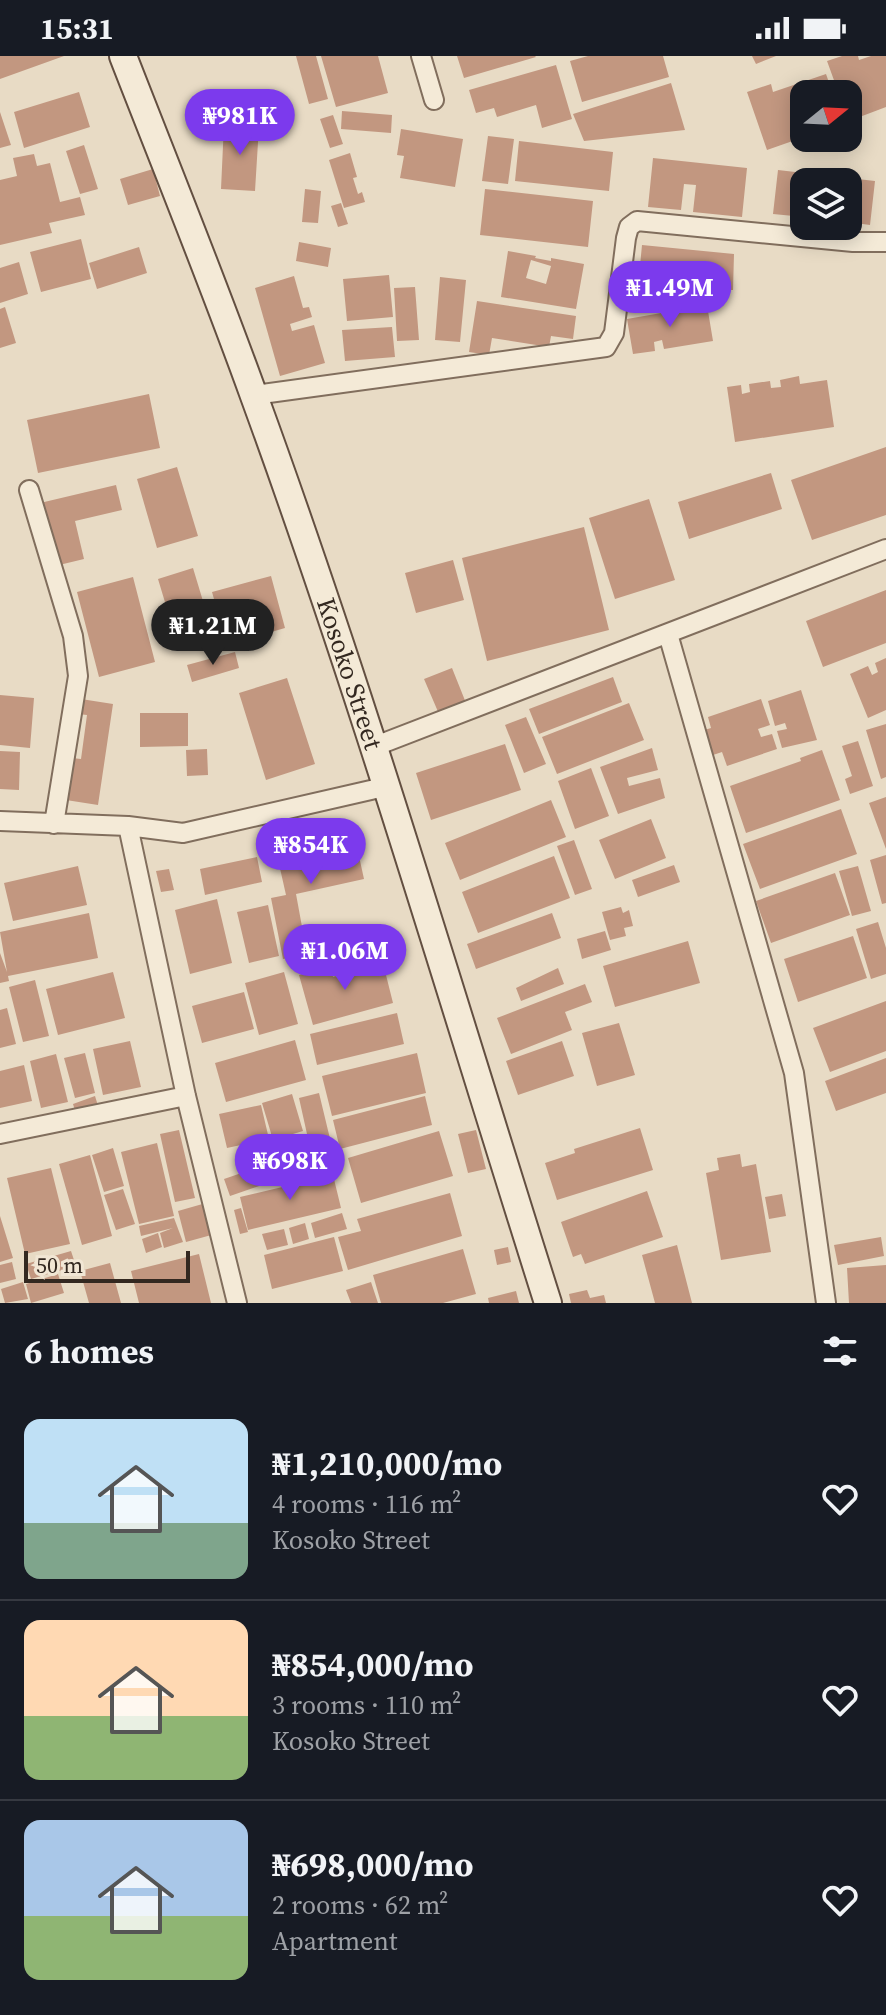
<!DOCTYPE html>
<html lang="en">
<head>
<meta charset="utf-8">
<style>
  body { margin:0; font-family:"Source Serif 4",serif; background:#20242c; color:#f1f3f6; height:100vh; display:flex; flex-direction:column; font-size:30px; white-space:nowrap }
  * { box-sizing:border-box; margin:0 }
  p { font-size:26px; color:#9ea1a6 }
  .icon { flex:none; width:44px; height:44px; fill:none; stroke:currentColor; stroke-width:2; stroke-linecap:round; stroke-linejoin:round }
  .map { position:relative; height:1247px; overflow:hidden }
  .sheet { display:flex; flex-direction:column; background:#171b24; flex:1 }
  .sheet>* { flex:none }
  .needle { width:52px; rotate:72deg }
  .controls { position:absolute; left:790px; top:24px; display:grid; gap:16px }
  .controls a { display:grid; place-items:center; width:72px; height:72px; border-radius:16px; background:#171b24; box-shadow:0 4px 20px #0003; font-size:40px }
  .scale { position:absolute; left:24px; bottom:20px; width:166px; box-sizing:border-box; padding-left:8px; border:4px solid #332820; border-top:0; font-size:22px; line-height:28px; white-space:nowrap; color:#332820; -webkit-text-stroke:6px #f1e6d4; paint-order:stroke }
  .price { position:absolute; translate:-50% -68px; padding:0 18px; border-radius:28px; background:#7c3aed; color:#fff; font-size:26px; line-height:52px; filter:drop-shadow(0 2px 4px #0008) }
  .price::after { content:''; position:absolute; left:50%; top:48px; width:24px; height:18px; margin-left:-12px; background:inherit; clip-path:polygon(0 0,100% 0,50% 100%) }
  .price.active { background:#222; color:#fff }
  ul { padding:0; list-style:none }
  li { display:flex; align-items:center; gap:24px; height:200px; padding:0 24px }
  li+li { border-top:2px solid #363941 }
  li span { display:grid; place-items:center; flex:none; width:224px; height:160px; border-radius:16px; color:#555 }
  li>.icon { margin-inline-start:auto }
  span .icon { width:96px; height:96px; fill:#fffc; stroke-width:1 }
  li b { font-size:34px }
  h2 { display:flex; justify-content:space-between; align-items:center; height:96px; padding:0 24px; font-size:34px }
  .status { display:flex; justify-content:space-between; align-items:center; height:56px; padding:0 40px; background:#171b24; direction:ltr }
  .status svg { height:22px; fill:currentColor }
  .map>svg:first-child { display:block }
  .building { fill:#c29780; fill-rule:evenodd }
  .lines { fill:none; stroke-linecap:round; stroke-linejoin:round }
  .street-casing { stroke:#816e5d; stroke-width:22 }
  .secondary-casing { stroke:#634f41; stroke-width:30 }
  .street { stroke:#f4ead7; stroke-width:18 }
  .secondary { stroke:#f4ead7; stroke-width:26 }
  .labels { text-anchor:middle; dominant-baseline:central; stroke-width:7; stroke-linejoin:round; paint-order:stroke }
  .street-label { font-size:26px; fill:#332820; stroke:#f1e6d4 }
</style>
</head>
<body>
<div class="status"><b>15:31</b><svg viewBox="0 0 49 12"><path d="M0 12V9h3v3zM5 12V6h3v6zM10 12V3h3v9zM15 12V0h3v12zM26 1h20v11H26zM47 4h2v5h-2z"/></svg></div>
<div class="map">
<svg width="886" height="1247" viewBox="0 0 886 1247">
  <rect width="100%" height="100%" fill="#e8dbc5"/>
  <path class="building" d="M0 0H64L0 23Z
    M296 0H316L328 43 309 48Z
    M321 0H378L388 37 336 51Z
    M457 0H535L536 1 464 22Z
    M588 0H663L669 21 582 46 570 5Z
    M752 0H776L756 8Z
    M842 0H858L859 4 871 0H886V51L849 65 848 38H839L827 5Z
    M556 9 572 63 542 72 536 49 497 61 494 52 476 57 469 34Z
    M826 18 833 38H804V81L767 94 747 36 771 28 773 36Z
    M671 27 685 74 584 85 573 58Z
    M79 36 90 71 24 92 14 56Z
    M342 55 392 59 391 77 341 73Z
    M0 56 11 89 0 92Z
    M333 59 343 88 330 92 320 63Z
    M224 68 259 70 255 135 221 133Z
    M401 73 463 83 455 131 400 122 404 100 397 99Z
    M488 80 514 83 508 128 482 125Z
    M519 85 613 96 609 135 515 125Z
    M84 89 98 133 80 138 66 95Z
    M350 97 357 121 353 122 358 138 362 136 365 146 344 152 329 104Z
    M34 98 37 110 50 107 60 146 80 141 85 159 49 167 52 177 0 189V124L17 120 13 102Z
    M653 102 747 112 742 161 693 156 696 129 684 128 681 154 648 151Z
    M153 113 160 140 128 149 120 123Z
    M778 114 821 119V126H804V161L773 158Z
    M831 120 875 125 870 169 848 166V126H830Z
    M305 133 321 135 318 167 302 166Z
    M485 133 593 145 588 191 480 179Z
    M341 147 348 168 338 171 331 150Z
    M81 183 91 223 41 236 30 196Z
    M299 186 331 192 328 211 296 205Z
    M642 189 734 198 733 234H699L697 225H685V234H638L632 229 634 212 640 210ZM672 214 685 216 684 224 671 222Z
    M139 191 147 217 97 233 89 207Z
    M508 195 536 200 535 202 551 205V202L584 208 576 253 501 241ZM531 204 551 210 546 228 526 222Z
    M19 206 28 238 0 247V212Z
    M389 219 393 261 347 265 343 223Z
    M294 220 303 252 309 251 312 261 290 268 292 275 314 269 325 307 280 320 255 232Z
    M440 221 466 224 460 286 435 284Z
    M415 231 419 284 397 285 394 232Z
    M477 245 576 260 573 283 551 280 549 291 492 282 489 299 469 296Z
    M707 249 713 285 664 293 662 284 654 286 655 295 633 298 627 263Z
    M5 251 16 287 0 292V253Z
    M392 271 395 301 345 305 342 274Z
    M799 320 800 328 827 324 834 371 735 386 727 331 741 329 742 338 750 336 749 328 770 325 771 332 781 331 780 324Z
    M149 338 160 392 38 417 27 364Z
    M886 391V459L812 484 791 424Z
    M177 411 198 480 157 492 137 423Z
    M771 417 782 453 689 483 678 446Z
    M116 429 122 454 75 465 84 503 55 510 40 447Z
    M649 443 675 524 615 543 589 462Z
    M584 471 609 574 487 605 462 502Z
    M453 504 464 544 416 557 405 517Z
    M193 512 212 575 177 586 158 523Z
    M271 520 285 572 227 589 212 536Z
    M133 521 155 606 99 621 77 536Z
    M886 534V587L823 611 806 565Z
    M235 596 239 612 192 626 187 609Z
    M886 602V654L868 662 850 618 868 610 872 619 878 616 875 607Z
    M452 612 466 647 439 658 424 623Z
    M613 621 622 646 539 678 529 653Z
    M287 622 315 708 266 724 239 637Z
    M801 634 817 684 782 692 777 675 787 673 785 667 775 670 768 645Z
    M0 639 34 642 30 692 0 689Z
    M81 643 113 648 98 749 66 744 72 702 81 703 87 659 78 658Z
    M761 643 770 669 758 673 761 681 772 678 777 693 727 710 722 696 710 700 701 675 711 672 708 661Z
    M629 647 644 684 557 718 542 681Z
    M140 657H188V690L140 691Z
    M526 661 546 708 524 717 505 669Z
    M886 668V721L881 723 866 674Z
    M858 685 873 730 850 738 845 723 852 720 842 690Z
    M505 688 521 734 431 764 416 717Z
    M652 692 658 714 627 722 629 730 660 722 665 742 618 758 600 711Z
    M207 693 208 719 187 720 186 694Z
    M822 694 840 744 746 777 730 730 801 705 800 702Z
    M0 695 20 696 19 734 0 733Z
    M591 712 609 760 575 773 558 725Z
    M886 741V793L869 747Z
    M551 744 566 781 460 824 445 787Z
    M841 753 857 798 760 833 743 788Z
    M651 763 666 802 615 823 599 784Z
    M355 782 364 823 296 838 307 898 283 903 271 842 286 839 277 799 307 793 308 796 319 794 318 790Z
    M574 784 592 833 575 839 557 790Z
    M886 799V847L882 848 870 804Z
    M554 800 570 842 478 877 462 836Z
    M257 801 262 826 205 839 200 813Z
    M674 809 680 826 638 841 632 824Z
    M78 810 87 849 13 865 4 827Z
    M858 810 871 855 852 860 839 815Z
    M169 813 174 834 161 836 156 815Z
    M835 817 850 859 771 887 756 845Z
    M217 843 232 907 190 918 175 854Z
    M268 849 279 900 249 907 237 856Z
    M621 851 623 857 629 854 633 870 624 872 626 880 610 884 602 856Z
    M89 857 98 902 8 920 9 925 0 927V897L7 916 0 876Z
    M552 857 561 882 476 913 467 888Z
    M878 866 886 892V918L871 923 856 873Z
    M605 875 611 894 582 903 577 883Z
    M853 880 867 922 798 946 784 903Z
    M688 885 700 927 615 951 603 910Z
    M383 907 393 947 313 969 299 919 330 910 333 921Z
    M558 912 564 928 521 945 516 932Z
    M113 916 125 962 58 979 46 933Z
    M284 916 298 968 259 979 245 927Z
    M35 924 49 980 23 986 9 931Z
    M585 928 592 946 565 956 572 974 511 998 497 962Z
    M244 936 254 973 202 987 192 950Z
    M886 945V995L830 1016 813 972Z
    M7 952 16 988 0 992V954Z
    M397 957 404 988 317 1009 310 978Z
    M619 967 635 1019 597 1030 582 977Z
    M295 984 306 1024 226 1046 215 1007Z
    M130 985 141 1031 103 1039 93 993Z
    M562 985 574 1020 518 1039 506 1005Z
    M85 997 95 1037 75 1042 64 1002Z
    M417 997 426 1037 332 1060 322 1020Z
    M56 998 68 1046 41 1052 30 1005Z
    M886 1002V1037L836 1055 825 1025Z
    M24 1009 32 1045 0 1052V1015Z
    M319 1037 332 1091 311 1096 299 1042Z
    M292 1038 303 1075 273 1084 262 1047Z
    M95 1040 99 1053 77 1061 73 1048Z
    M425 1040 432 1069 340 1093 333 1064Z
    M261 1049 269 1083 227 1092 219 1058Z
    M640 1072 653 1114 557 1144 545 1107 575 1097 574 1093Z
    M179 1074 195 1142 175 1146 160 1078Z
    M476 1074 486 1113 468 1117 458 1078Z
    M439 1075 453 1120 361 1147 348 1102Z
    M299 1082 302 1099 245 1110 242 1092Z
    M157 1087 174 1160 139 1168 121 1096Z
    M113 1092 124 1130 104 1136 92 1099Z
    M740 1098 742 1111 756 1108 771 1196 721 1204 706 1117 719 1114 717 1102Z
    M90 1099 112 1180 82 1189 59 1108Z
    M51 1112 70 1188 25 1198 7 1122Z
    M256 1112 262 1129 230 1140 224 1123Z
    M333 1119 341 1152 248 1174 240 1141Z
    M123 1133 135 1168 116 1174 104 1139Z
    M647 1135 663 1181 585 1208 581 1198 573 1201 561 1166Z
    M450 1137 462 1180 348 1214 338 1181 361 1175 357 1163Z
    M782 1138 786 1160 769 1163 765 1141Z
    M206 1147 215 1178 186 1186 178 1155Z
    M241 1152 248 1176 240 1178 234 1154Z
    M342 1157 347 1173 315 1182 311 1167Z
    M0 1160 13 1202 0 1206Z
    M174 1162 183 1186 164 1192 160 1177 173 1172 141 1180 139 1170Z
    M305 1167 309 1183 293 1188 289 1172Z
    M284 1173 288 1189 267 1194 262 1178Z
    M158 1177 162 1191 146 1197 142 1183Z
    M334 1181 343 1215 272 1233 264 1199Z
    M881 1181 884 1200 838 1209 834 1189Z
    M677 1189 692 1247H655L642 1199Z
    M508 1191 511 1206 497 1209 494 1194Z
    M463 1193 476 1238 443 1247H381L373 1219Z
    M71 1195 76 1210 31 1223 26 1208Z
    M199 1198 211 1247H139L131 1215Z
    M12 1206 16 1223 0 1227V1209Z
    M110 1207 121 1247H89L80 1215Z
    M886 1209V1247H849L847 1212Z
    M58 1218 64 1237 31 1247 26 1228Z
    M23 1226 28 1243 5 1247 1 1233Z
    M371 1226 378 1247H351L346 1234Z
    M587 1234 590 1242 604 1239 606 1247H571L569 1238Z
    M516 1235 519 1247H489L488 1242Z"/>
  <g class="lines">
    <g class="street-casing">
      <path id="street" d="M421 0 434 44
        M254 339 606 291 614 277 626 182 629 171 637 165 853 186H886
        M29 434 73 580 78 620 54 768
        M668 578 794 1017 826 1247
        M373 691 886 493
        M0 765 128 770 183 777 384 731
        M128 770 186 1040 237 1247
        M0 1078 186 1040"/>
    </g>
    <g class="secondary-casing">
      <g id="secondary">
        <path id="s1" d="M123 0C167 113 213 226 254 340 363 638 452 944 548 1247"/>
      </g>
    </g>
    <use href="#street" class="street"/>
    <use href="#secondary" class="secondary"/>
  </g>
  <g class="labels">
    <g class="street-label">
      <text stroke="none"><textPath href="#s1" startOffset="658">Kosoko Street</textPath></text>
    </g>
  </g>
</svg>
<div class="controls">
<a><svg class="needle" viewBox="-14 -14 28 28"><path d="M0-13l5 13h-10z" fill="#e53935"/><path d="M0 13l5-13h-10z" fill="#9ea1a6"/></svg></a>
<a><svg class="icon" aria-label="layers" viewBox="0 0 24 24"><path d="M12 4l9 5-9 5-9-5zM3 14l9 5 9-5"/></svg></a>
</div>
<div class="scale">50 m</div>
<b class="price" style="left:240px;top:101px">₦981K</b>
<b class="price" style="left:670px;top:273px">₦1.49M</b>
<b class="price active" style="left:213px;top:611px">₦1.21M</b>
<b class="price" style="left:311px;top:830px">₦854K</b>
<b class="price" style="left:345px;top:936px">₦1.06M</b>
<b class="price" style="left:290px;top:1146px">₦698K</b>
</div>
<section class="sheet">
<h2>6 homes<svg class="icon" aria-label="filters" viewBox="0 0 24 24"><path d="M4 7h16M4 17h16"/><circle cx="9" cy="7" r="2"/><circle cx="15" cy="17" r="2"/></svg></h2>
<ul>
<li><span style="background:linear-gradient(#bfe0f5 65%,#7fa58c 0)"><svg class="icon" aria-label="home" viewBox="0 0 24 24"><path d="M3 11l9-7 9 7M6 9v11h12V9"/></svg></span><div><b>₦1,210,000/mo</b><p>4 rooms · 116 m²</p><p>Kosoko Street</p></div><svg class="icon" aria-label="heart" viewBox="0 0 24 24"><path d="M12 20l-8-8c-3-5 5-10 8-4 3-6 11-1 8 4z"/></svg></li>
<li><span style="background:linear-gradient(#ffd9b3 60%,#8fb573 0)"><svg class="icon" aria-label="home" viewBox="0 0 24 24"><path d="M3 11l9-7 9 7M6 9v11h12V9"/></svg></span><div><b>₦854,000/mo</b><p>3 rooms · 110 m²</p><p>Kosoko Street</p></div><svg class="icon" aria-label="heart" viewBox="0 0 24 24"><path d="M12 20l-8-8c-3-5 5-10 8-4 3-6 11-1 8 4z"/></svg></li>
<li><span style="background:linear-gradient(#a9c7e8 60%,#8fb573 0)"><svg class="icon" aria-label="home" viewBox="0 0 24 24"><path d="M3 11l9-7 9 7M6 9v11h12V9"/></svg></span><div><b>₦698,000/mo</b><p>2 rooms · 62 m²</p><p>Apartment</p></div><svg class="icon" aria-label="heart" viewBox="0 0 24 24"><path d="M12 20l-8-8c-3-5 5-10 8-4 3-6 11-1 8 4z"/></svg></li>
</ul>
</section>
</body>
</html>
